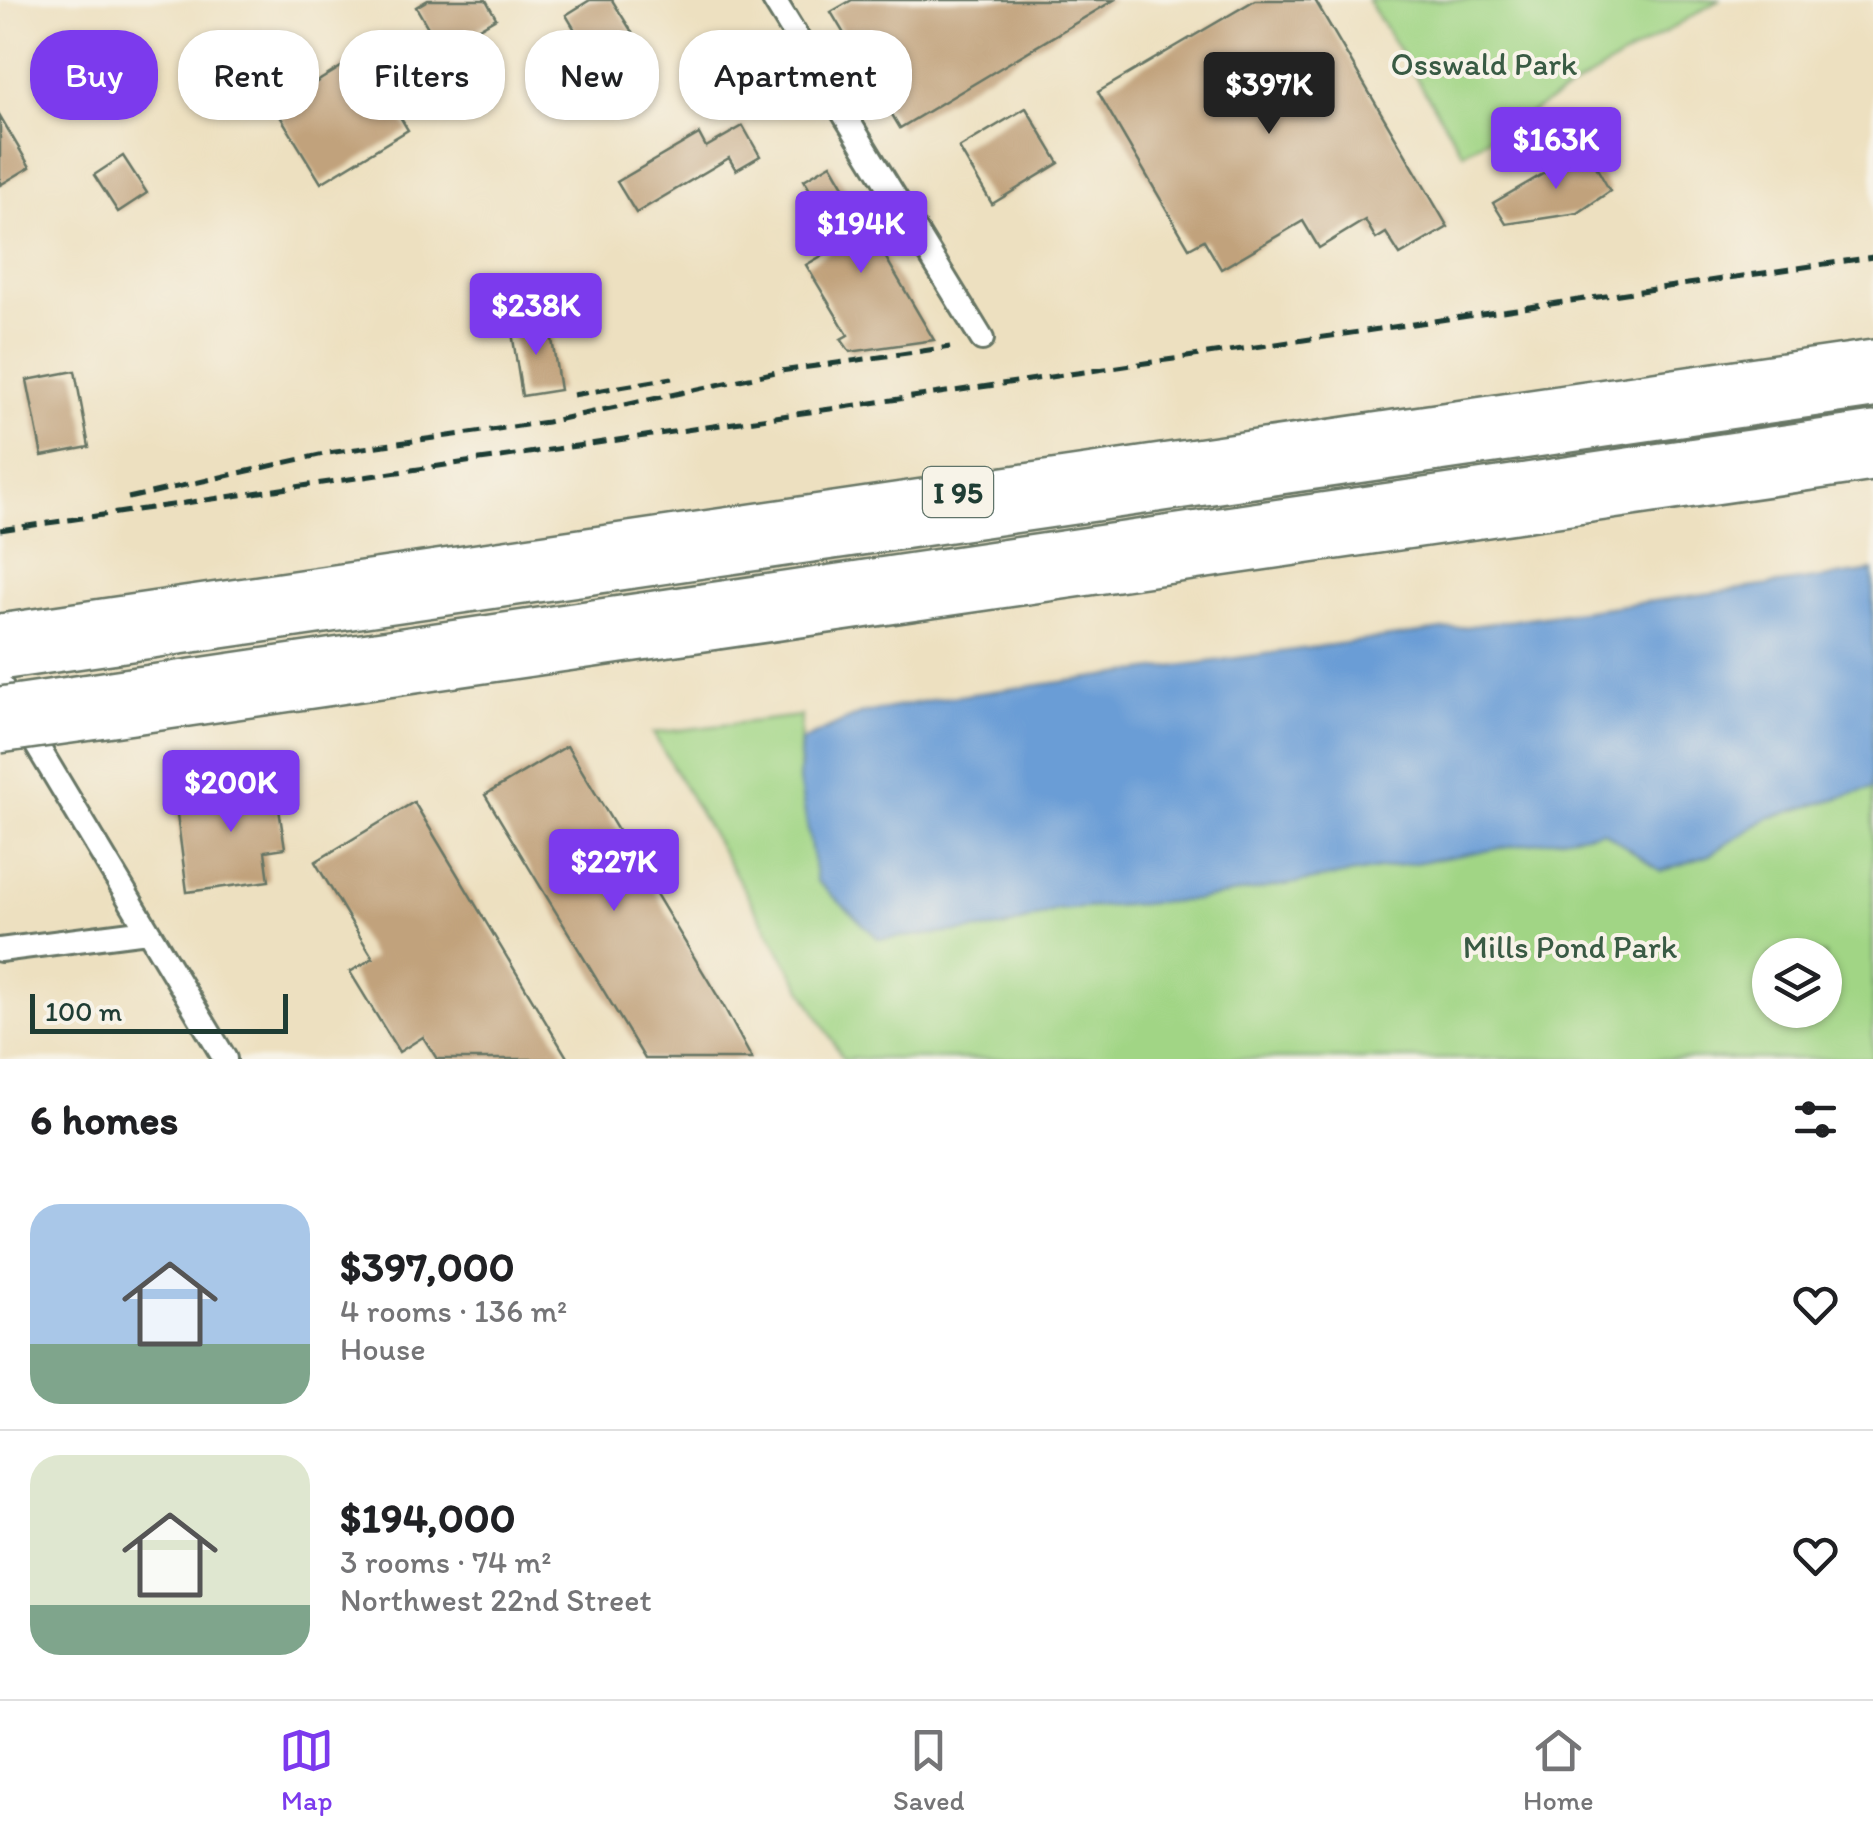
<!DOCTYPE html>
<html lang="en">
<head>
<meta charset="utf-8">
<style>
  body { margin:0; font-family:Itim,sans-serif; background:#f6f6f6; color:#202124; height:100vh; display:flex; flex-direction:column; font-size:38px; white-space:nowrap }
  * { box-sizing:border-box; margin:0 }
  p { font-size:32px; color:#757577 }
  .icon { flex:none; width:55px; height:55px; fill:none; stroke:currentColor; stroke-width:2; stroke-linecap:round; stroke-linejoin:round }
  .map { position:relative; height:1059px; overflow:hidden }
  .sheet { display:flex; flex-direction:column; background:#fff; flex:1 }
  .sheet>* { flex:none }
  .guide { position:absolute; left:30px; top:30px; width:1000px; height:90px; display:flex; gap:20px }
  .fabs { position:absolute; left:1752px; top:938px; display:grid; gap:20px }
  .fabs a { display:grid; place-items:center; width:90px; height:90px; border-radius:50%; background:#fff; box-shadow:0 2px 8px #0004; font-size:50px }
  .scale { position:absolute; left:30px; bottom:25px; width:258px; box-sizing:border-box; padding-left:10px; border:5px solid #1f3d34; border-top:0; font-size:28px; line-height:35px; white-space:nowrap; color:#1f3d34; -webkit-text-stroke:8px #f7f3e8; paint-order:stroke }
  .price { position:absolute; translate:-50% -85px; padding:0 22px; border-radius:10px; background:#7c3aed; color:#fff; font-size:32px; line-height:65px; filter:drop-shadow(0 2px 5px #0008) }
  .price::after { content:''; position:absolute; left:50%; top:60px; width:30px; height:22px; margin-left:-15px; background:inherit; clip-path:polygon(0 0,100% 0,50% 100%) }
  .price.active { background:#222; color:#fff }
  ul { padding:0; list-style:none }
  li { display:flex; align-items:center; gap:30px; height:250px; padding:0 30px }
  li+li { border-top:2px solid #e0e0e0 }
  li span { display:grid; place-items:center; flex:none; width:280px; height:200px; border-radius:30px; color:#555 }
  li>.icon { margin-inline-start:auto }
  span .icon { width:120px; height:120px; fill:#fffc; stroke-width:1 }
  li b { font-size:42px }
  h2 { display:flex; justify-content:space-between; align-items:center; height:120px; padding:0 30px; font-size:42px }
  .chip { padding:0 35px; border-radius:40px; background:#fff; box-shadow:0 2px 8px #0004; font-size:35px; line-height:90px }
  .chip.active { background:#7c3aed; color:#fff }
  .tab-bar { display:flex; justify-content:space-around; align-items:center; height:140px; border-top:2px solid #e0e0e0; background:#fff; font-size:28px; color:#757577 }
  .tab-bar a { display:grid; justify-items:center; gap:5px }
  .tab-bar .active { color:#7c3aed }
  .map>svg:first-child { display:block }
  .green { fill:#a1d585; stroke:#60895c; stroke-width:2.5; fill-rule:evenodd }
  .water { fill:#6b9dd6; stroke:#456d85; stroke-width:2.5 }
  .building { fill:#c1a27c }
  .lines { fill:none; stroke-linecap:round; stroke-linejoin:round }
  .minor-casing { stroke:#677665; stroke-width:28 }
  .highway-casing { stroke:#677665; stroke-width:40 }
  .minor { stroke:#fff; stroke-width:22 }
  .highway { stroke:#fff; stroke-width:35 }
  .rail { stroke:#1f3d34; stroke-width:5; stroke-dasharray:15 8; stroke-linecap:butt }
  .highway-bridge-casing { stroke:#677665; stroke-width:40; stroke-linecap:butt }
  .highway-bridge { stroke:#fff; stroke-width:35 }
  .labels { text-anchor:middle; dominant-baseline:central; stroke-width:8; stroke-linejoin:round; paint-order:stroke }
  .shield { fill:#f7f3e8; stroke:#60746a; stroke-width:2.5 }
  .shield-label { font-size:30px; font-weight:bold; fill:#1f3d34 }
  .park-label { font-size:32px; fill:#395b44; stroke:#f7f3e8 }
</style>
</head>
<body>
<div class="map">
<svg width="1873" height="1059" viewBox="0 0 1873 1059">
  <rect width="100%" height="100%" fill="#f7f3e8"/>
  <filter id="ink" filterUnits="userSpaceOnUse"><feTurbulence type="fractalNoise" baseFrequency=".01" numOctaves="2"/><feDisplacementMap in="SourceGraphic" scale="20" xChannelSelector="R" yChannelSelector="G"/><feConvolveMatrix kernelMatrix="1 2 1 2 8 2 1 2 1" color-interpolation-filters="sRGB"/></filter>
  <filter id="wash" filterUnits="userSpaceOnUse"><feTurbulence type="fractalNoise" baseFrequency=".0048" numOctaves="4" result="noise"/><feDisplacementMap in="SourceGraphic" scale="40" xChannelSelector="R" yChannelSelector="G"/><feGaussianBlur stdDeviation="2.25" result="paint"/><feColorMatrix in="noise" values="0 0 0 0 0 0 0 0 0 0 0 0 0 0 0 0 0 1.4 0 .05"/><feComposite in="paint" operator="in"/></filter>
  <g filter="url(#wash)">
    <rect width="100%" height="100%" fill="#ede0c0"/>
    <path class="green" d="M1368 0H1719L1463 153Z
      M801 716 799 781 1003 928 1056 910 1603 831 1661 870 1709 855 1768 818 1873 788V1059H843L653 733ZM1770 955H1825V1010H1770Z"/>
    <path class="water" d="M1873 571V788L1768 818 1709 855 1661 871 1603 831 1196 900 1056 910 1003 928 879 939 817 881 799 781 801 741 860 714 936 699Z"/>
    <g id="blocks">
      <path class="building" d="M428 0H486L496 18 441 50 416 7Z
        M590 0H612L632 32 591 57 566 15Z
        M852 0H1114L900 128 831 12Z
        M1255 0H1315L1448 227 1400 255 1386 233 1376 239 1365 220 1319 248 1303 221 1221 269 1204 240 1189 248 1098 92Z
        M362 54 408 130 321 183 275 108Z
        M1026 108 1059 163 992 204 959 148Z
        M0 116 30 167 0 185Z
        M743 126 760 156 736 170 729 158 636 213 617 182 699 134 706 147Z
        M1586 149 1610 191 1578 213 1506 224 1493 203Z
        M123 156 147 193 118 212 94 175Z
        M831 164 934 340 850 352 841 339 848 335 806 265 842 244 804 180Z
        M549 320 560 390 522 396 511 326Z
        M75 371 89 447 42 456 27 380Z
        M567 746 723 1005 752 1059H645L485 795Z
        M294 783 297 807 279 809 285 848 265 851 269 881 187 892 175 799Z
        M414 802 568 1059H437L423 1037 399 1052 350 972 373 958 315 862Z"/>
    </g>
  </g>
  <g filter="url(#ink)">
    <use href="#blocks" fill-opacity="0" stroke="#677665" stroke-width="2.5"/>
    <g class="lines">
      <g class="minor-casing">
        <path id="minor" d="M774 0 982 339
          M0 684 225 1059
          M0 950 147 931"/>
      </g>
      <g class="highway-casing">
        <path id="highway" d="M0 632 1873 358
          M0 662 1873 390
          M83 693 1873 430
          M99 721 1873 463"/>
      </g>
      <use href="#minor" class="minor"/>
      <use href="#highway" class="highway"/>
      <path class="rail" d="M573 395 672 378
        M128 498 328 453 547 422 781 371 950 347
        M0 530 1873 257"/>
      <g class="highway-bridge-casing">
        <path id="highway-bridge" d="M0 705 83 693
          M0 735 99 721"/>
      </g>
      <use href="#highway-bridge" class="highway-bridge"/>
    </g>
  </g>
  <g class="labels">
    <rect class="shield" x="923" y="467" width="70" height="50" rx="8"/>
    <g class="shield-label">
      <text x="958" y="492">I 95</text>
    </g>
    <g class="park-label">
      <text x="1484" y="64">Osswald Park</text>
      <text x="1570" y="947">Mills Pond Park</text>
    </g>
  </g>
</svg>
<div class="fabs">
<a><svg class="icon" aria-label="layers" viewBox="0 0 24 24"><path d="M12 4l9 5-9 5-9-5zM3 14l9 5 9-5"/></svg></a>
</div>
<div class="scale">100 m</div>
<b class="price active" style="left:1269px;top:137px">$397K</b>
<b class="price" style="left:1556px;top:192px">$163K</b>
<b class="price" style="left:861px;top:276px">$194K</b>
<b class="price" style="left:536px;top:358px">$238K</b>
<b class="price" style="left:231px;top:835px">$200K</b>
<b class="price" style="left:614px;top:914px">$227K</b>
<div class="guide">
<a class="chip active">Buy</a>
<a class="chip">Rent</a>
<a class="chip">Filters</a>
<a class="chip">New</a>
<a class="chip">Apartment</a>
</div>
</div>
<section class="sheet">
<h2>6 homes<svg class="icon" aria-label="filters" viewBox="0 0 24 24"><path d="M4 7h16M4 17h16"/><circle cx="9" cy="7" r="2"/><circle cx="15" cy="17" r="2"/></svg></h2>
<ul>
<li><span style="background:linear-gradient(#a9c7e8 70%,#7fa58c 0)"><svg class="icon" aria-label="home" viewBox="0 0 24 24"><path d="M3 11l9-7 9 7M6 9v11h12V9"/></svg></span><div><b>$397,000</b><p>4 rooms · 136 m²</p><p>House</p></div><svg class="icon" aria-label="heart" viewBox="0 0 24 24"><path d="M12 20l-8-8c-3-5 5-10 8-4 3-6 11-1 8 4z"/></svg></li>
<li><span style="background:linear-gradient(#dfe7d0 75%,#7fa58c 0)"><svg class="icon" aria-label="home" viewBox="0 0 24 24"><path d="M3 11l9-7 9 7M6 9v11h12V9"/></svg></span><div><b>$194,000</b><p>3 rooms · 74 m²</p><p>Northwest 22nd Street</p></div><svg class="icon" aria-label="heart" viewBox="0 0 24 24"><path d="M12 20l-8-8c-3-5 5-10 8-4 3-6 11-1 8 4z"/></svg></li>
</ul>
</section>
<nav class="tab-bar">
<a class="active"><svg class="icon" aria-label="map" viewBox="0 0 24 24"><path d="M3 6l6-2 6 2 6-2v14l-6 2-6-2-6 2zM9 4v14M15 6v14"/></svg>Map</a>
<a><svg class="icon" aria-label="saved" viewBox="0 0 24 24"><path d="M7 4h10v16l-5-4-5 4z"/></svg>Saved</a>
<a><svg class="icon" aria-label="home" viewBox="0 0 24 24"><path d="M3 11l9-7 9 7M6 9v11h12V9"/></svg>Home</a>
</nav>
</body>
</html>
